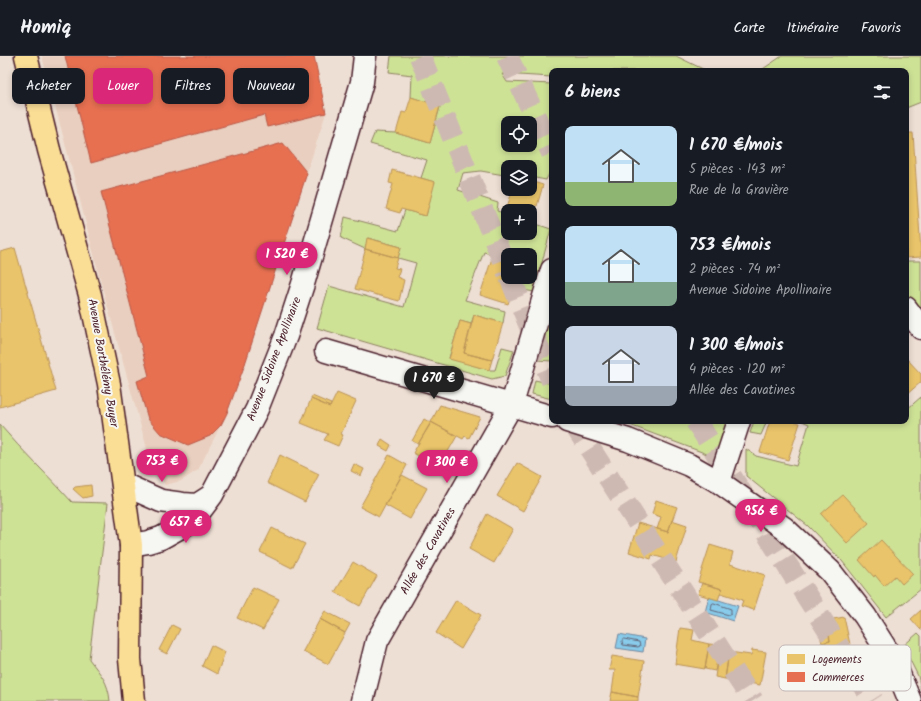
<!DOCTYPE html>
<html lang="fr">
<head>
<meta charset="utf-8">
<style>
  body { margin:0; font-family:Kalam,sans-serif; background:#242831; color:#f1f3f6; height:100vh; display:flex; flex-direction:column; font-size:15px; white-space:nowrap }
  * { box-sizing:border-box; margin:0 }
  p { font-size:13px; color:#9ea1a6 }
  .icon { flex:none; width:22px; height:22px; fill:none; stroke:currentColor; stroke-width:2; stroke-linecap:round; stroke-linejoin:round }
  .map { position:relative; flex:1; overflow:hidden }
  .sheet { position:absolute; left:549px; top:12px; width:360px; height:356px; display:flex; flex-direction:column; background:#171b24; border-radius:8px; box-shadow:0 2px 6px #0003 }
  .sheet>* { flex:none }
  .top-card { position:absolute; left:12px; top:12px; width:380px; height:36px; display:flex; gap:8px }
  .controls { position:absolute; left:501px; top:60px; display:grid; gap:8px }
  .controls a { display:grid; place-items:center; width:36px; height:36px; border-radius:8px; background:#171b24; box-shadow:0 2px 6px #0003; font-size:20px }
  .price { position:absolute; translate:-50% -34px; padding:0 9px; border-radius:14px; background:#db2777; color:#fff; font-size:13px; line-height:26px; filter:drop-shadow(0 1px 2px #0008) }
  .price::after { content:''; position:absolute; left:50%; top:24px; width:12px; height:9px; margin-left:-6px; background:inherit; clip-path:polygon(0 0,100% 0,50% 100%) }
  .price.selected { background:#222; color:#fff }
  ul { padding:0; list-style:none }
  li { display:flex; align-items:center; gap:12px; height:100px; padding:0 16px }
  li span { display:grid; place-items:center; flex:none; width:112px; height:80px; border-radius:8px; color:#555 }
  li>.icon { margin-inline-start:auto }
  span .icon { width:48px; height:48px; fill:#fffc; stroke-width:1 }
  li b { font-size:17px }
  h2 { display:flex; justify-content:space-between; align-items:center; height:48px; padding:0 16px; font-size:17px }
  .chip { padding:0 14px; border-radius:8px; background:#171b24; box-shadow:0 2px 6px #0003; font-size:14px; line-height:36px }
  .chip.selected { background:#db2777; color:#fff }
  header { display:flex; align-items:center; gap:24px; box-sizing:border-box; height:56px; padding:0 20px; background:#171b24; border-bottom:1px solid #363941 }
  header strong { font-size:19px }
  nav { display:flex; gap:22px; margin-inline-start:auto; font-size:14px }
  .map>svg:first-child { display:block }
  .built { fill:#e9cfbf }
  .green { fill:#cee296; stroke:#8c8060; fill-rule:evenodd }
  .water { fill:#88cbea; stroke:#6f869e }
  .homes { fill:#e9c46a; stroke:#b99257 }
  .shops { fill:#e76f51; stroke:#b85746 }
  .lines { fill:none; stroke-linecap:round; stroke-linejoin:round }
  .shore { stroke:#636477; stroke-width:1 }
  .trunk-tunnel { stroke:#cdb9b2; stroke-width:22; stroke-dasharray:22 11; stroke-linecap:butt }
  .minor-casing { stroke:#4a1f2b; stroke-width:25 }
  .secondary-casing { stroke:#4a1f2b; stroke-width:25 }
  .primary-casing { stroke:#4a1f2b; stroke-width:25 }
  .minor { stroke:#f6f6f2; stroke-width:22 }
  .secondary { stroke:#f6f6f2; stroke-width:22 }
  .primary { stroke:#fbde96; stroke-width:22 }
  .labels { text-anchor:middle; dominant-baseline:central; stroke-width:4; stroke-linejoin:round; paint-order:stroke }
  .street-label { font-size:12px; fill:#4a1f2b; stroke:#f6f6f2 }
  .key { fill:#f6f6f2; stroke:#c2b6b6; stroke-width:1 }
  .key-label { font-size:11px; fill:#4a1f2b }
</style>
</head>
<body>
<header>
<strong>Homiq</strong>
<nav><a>Carte</a><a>Itinéraire</a><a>Favoris</a></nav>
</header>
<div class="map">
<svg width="921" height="645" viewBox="0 0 921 645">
  <rect width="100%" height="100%" fill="#eedfd4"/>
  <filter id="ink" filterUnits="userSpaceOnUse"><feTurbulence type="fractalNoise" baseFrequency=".025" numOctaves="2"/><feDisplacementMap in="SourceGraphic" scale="8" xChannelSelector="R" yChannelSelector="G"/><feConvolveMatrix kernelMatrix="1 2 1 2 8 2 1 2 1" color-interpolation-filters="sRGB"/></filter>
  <g filter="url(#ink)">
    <path class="built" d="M42 0H314L326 57 245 308 227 357 198 414 181 425 165 429 151 407 103 234 75 125Z"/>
    <path class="green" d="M391 0H676L707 15H552V21L502 18 507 26 552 28V112L546 124 530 121V111H508V116H506L504 119 481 115 463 117 458 134 498 147 497 155 508 158V177H530V166L551 173 534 236 519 233 521 221H530V199H508V204L484 196 465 244 505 255 503 267 474 259 471 268 460 265 449 302 489 314H495L502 291 514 294 505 320 492 323 317 272 329 230 404 251 416 207 398 202 401 191 368 182 365 193 341 182 345 161 398 175 405 154 426 160 434 126 421 122 427 104 370 88 375 76 396 77 430 87 440 51 411 41 412 19 389 16ZM508 67H530V89H508Z
      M782 0H921V46L906 52V15H760Z
      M906 205H921V265L906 242Z
      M549 264 552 265V305L535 304Z
      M535 324 552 328V343L532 338Z
      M921 341V533L886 561 842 505 808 470 746 420V393L756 400 796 410 809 368 802 365H906V354Z
      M619 365H700L706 367 707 365H729L719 395 707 398Z
      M754 365H767L761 379 750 377Z
      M0 369C23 396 49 420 72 446L108 447 89 603C101 619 108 625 110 645H0Z
      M918 577 921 580V633L918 620 903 590Z"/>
    <path class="water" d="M709 541 738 550 733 565 705 556Z
      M619 578 645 583 643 596 616 592Z"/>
    <path class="homes" d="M411 41 440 50 430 87 396 77 402 56 406 57Z
      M906 77H913L921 196V201L906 202Z
      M392 114 435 126 426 160 401 153 400 157 386 153 393 128 389 127Z
      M530 125 543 129 537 150 535 149 532 162H530V155L506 154 513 133H530Z
      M367 182 401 191 398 202 365 193Z
      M15 192 56 335 0 351V196Z
      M365 193 398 202 395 212 400 213 397 221 404 224 399 245 355 233 365 195 364 194Z
      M492 202 508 207V221H517L508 248 480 239Z
      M474 259 503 267 492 304 464 297Z
      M460 265 471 268 464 297 492 304 489 314 449 303Z
      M907 303 921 318V326L906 339Z
      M337 337 356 345 341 378 343 379 338 390 324 384 328 378 301 367 311 343 330 351Z
      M312 340 331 348 330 351 311 343Z
      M440 349 480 361 469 382 465 380 463 383 431 366Z
      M424 363 431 367 418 388 412 385Z
      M770 365H793L800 367 788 404 760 396Z
      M431 366 457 380 439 411 413 397Z
      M382 383 391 389 388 395 379 390Z
      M280 399 319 418 305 446 267 427Z
      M389 399 407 409 379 461 360 451Z
      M517 407 542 421 523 455 497 440Z
      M354 408 364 413 361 420 351 415Z
      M402 419 427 432 410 463 385 449Z
      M91 429 92 440 83 442 73 433 75 431Z
      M843 439 869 467 847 487 821 458Z
      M656 444 677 451 668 476 657 473 661 461 652 458Z
      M487 458 513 473 494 507 469 493Z
      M672 464 687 469 676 506 652 499 651 503 629 496 638 467 668 476Z
      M272 472 305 488 292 512 260 496Z
      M881 484 913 518 902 528 895 520 884 530 875 519 874 521 859 504Z
      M710 489 733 496 730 508 765 519 754 554 741 550 743 544 721 537 722 533 698 526Z
      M353 506 377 520 360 550 335 536Z
      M702 527 722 533 718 544 698 538Z
      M253 531 279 543 263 574 237 562Z
      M456 544 481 559 461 593 436 577Z
      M921 554V574L911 563Z
      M325 555 350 568 345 577 320 563Z
      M844 561 857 620 828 626 820 588 830 585 829 579H826L823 565Z
      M320 563 345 577 328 608 303 595Z
      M823 565 826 579H829L830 585 822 587 817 567Z
      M172 569 180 573 167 598 159 594Z
      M680 572 694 574 692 584 709 588 705 613 675 608Z
      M709 588 720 589 715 615 705 613Z
      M211 589 225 596 217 618 202 610Z
      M719 594 729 596 725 623 715 621Z
      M752 594 766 596 760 629 725 623 729 596 751 599Z
      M612 600 644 605 638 641 612 636 615 614H609Z
      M612 636 638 641V645H610Z"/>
    <path class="shops" d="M65 0H314L326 57 267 71 264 59 91 107Z
      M283 87 307 117 245 308 227 357 221 369 210 380 188 389 160 377 148 363 137 325 149 320 101 136Z"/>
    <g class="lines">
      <path class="shore" d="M714 547 731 553V558L729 559 711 554 712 548Z
        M624 583 639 586 640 590 638 591 623 589 622 585Z"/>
      <path class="trunk-tunnel" d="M420 0 508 217
        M507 0 552 97
        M510 221 552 325
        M572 365 753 645
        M696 365 873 645"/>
      <g class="minor-casing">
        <path id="minor" d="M906 252 921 272
          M326 295 552 361
          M567 365 628 384 689 409 719 426 784 472 830 515 865 560 893 604 910 645
          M719 426 739 365
          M362 645 377 585 512 348 552 214"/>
      </g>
      <g class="secondary-casing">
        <path id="secondary" d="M123 428 161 445 183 448 197 449 211 440
          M131 489 148 486 161 482 186 468 200 455 212 439 257 353 286 280 303 228 362 26 365 0"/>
      </g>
      <g class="primary-casing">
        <path id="primary" d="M26 0 49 94 90 239 109 328 131 489 130 603 134 645"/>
      </g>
      <use href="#minor" class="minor"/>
      <use href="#secondary" class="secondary"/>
      <use href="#primary" class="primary"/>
    </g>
  </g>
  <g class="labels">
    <g class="street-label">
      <text transform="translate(274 303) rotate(-69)">Avenue Sidoine Apollinaire</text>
      <text transform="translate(103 307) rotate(80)">Avenue Barthélémy Buyer</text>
      <text transform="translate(428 495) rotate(-60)">Allée des Cavatines</text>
    </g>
  </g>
  <rect x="779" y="589" width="132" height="46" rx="6" class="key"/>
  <rect x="787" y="598" width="18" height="10" fill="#e9c46a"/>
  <rect x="787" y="616" width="18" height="10" fill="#e76f51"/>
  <g class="key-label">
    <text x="812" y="607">Logements</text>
    <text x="812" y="625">Commerces</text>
  </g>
</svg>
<div class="controls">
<a><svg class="icon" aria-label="locate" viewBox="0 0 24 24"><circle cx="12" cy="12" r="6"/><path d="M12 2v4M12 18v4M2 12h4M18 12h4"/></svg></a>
<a><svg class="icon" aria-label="layers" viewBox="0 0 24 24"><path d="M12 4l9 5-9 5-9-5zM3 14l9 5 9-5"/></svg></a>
<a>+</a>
<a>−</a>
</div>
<b class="price" style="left:287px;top:220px">1 520 €</b>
<b class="price selected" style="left:434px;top:344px">1 670 €</b>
<b class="price" style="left:162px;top:427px">753 €</b>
<b class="price" style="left:447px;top:428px">1 300 €</b>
<b class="price" style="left:761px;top:477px">956 €</b>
<b class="price" style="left:186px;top:488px">657 €</b>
<div class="top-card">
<a class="chip">Acheter</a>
<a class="chip selected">Louer</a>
<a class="chip">Filtres</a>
<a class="chip">Nouveau</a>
</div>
<section class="sheet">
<h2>6 biens<svg class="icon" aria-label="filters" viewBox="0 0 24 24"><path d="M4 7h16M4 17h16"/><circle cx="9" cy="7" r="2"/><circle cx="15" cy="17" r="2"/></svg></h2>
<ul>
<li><span style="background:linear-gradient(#bfe0f5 70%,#8fb573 0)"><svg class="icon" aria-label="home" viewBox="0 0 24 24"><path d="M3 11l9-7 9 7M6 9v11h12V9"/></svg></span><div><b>1 670 €/mois</b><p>5 pièces · 143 m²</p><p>Rue de la Gravière</p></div></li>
<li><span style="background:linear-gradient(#bfe0f5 70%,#7fa58c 0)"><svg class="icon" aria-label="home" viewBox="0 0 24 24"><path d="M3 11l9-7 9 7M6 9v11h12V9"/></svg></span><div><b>753 €/mois</b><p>2 pièces · 74 m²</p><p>Avenue Sidoine Apollinaire</p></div></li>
<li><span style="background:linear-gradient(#c9d6e8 75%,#9aa5b1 0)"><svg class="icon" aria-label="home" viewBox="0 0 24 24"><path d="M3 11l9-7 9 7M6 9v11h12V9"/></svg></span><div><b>1 300 €/mois</b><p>4 pièces · 120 m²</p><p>Allée des Cavatines</p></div></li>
</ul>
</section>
</div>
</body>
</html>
